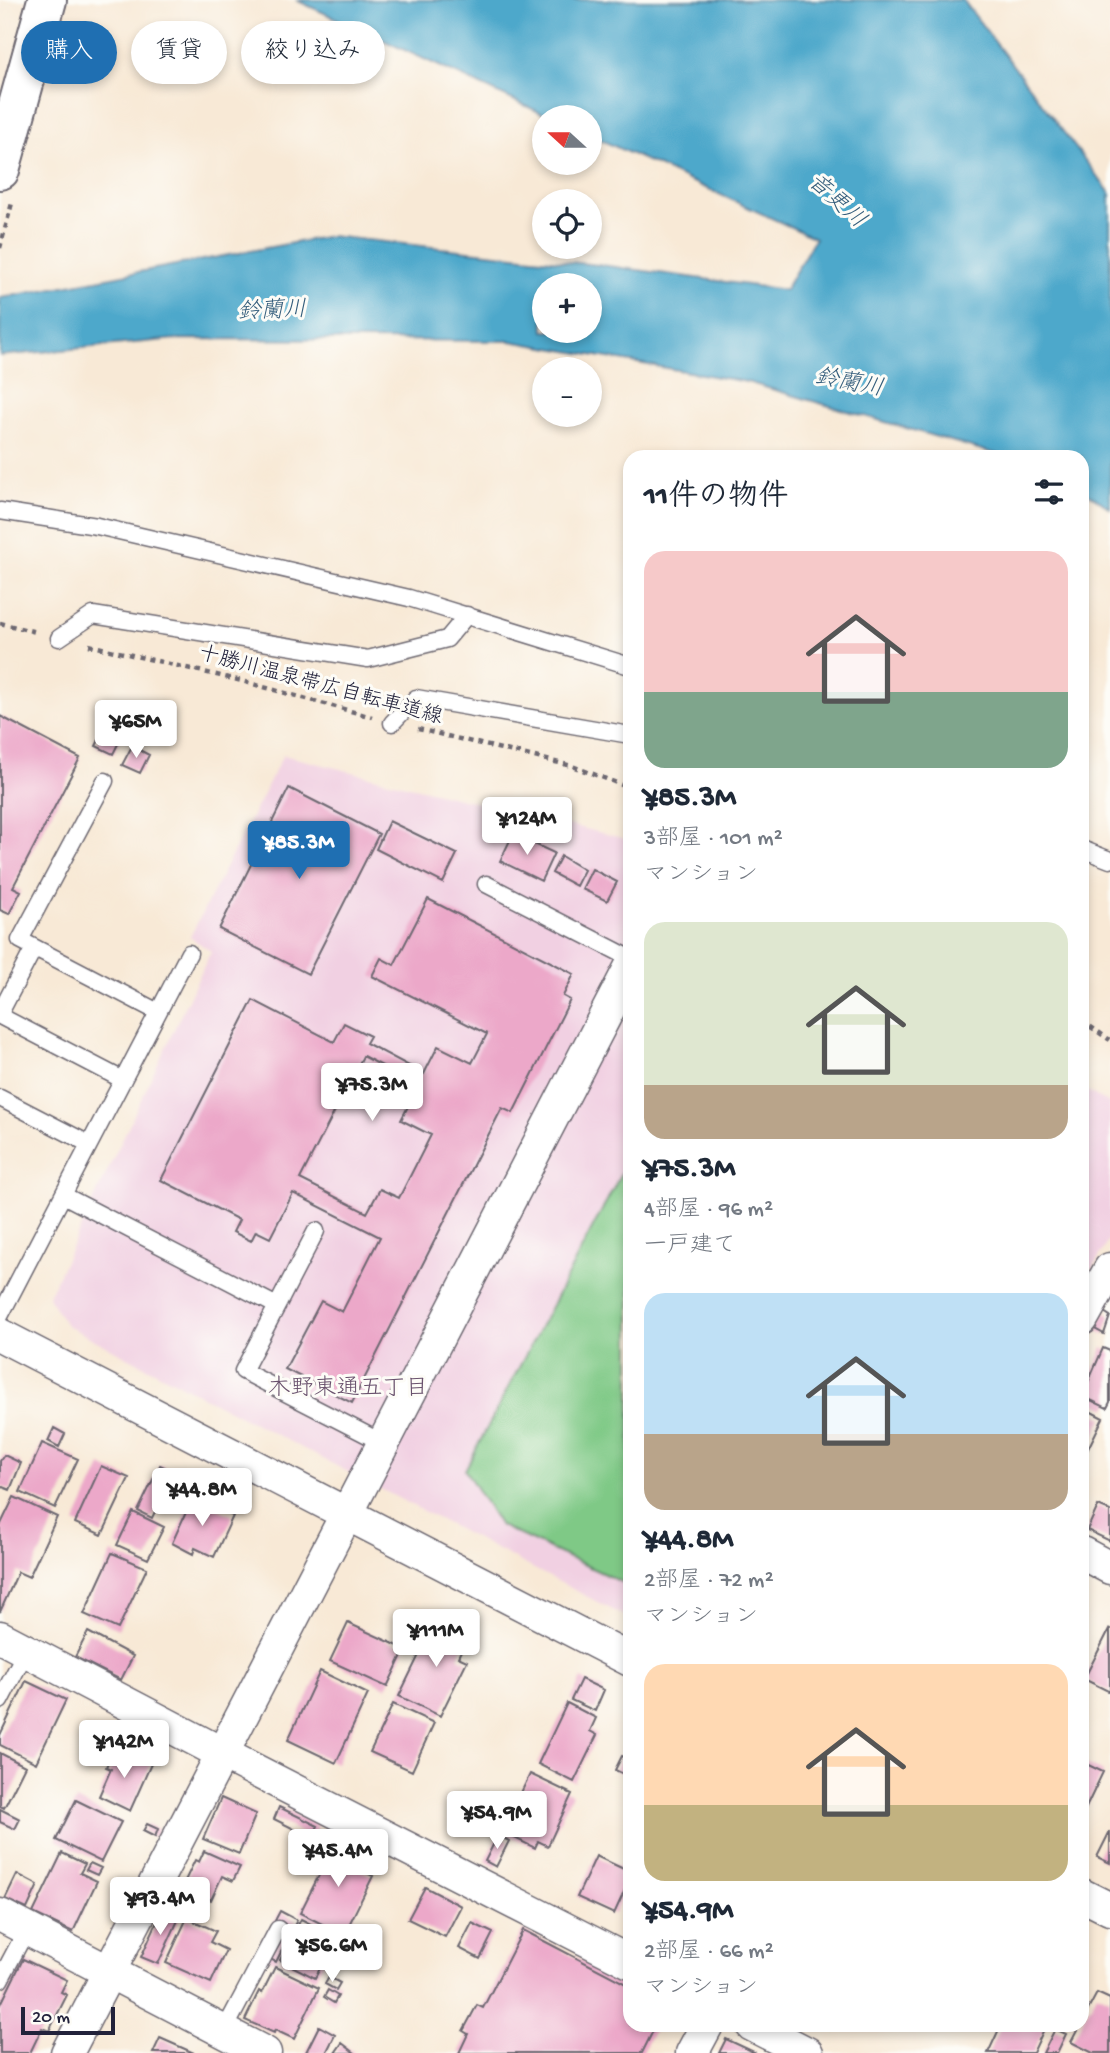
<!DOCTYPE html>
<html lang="ja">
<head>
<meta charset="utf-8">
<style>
  body { margin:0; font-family:"Gochi Hand","Klee One",sans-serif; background:#f2f2f3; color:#1f2937; height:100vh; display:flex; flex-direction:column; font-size:26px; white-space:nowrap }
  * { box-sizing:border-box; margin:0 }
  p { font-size:23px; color:#747a83 }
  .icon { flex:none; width:38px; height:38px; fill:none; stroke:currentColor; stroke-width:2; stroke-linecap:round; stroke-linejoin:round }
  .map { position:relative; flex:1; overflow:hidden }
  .sheet { position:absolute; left:623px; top:450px; width:466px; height:1582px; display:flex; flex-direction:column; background:#fff; border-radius:21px; box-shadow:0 4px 10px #0003 }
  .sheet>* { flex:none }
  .guide { position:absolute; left:21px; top:21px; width:497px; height:63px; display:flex; gap:14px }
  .needle { width:46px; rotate:291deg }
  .fabs { position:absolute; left:532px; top:105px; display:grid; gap:14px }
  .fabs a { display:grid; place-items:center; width:70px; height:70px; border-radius:50%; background:#fff; box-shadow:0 4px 10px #0003; font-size:35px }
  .scale { position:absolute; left:21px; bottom:18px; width:94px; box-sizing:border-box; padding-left:7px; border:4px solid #22223b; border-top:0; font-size:19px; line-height:24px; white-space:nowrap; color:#22223b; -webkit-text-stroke:5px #fdfcf7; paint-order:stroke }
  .price { position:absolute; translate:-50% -60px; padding:0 16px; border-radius:7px; background:#fff; color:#222; font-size:23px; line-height:46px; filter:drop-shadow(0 2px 4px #0008) }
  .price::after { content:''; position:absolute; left:50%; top:42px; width:21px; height:16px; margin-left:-10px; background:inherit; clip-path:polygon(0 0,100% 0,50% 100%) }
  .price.on { background:#1f6fb2; color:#fff }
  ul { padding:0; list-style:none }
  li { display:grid; align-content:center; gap:14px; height:371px; padding:0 21px }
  li span { display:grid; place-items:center; height:217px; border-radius:21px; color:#555 }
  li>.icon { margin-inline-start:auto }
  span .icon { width:126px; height:126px; fill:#fffc; stroke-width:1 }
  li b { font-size:30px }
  h2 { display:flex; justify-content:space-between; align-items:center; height:84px; padding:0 21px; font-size:30px }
  .pill { padding:0 24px; border-radius:32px; background:#fff; box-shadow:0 4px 10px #0003; font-size:24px; line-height:63px }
  .pill.on { background:#1f6fb2; color:#fff }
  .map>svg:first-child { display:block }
  .built { fill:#f1d0e2 }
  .green { fill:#7fc986; stroke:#507660; stroke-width:2 }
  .water { fill:#4da8cb; stroke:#386583; stroke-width:2; fill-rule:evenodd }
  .building { fill:#eca8c9; fill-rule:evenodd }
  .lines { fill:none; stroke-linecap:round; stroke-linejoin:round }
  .service-casing { stroke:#6d6871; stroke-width:19 }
  .minor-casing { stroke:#6d6871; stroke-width:35 }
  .primary-casing { stroke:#6d6871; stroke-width:42 }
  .path { stroke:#6d6871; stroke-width:4.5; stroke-dasharray:5 5; stroke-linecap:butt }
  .service { stroke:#fff; stroke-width:16 }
  .minor { stroke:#fff; stroke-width:32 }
  .primary { stroke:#fff; stroke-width:38 }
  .labels { text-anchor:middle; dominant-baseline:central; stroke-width:6; stroke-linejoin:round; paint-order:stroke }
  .street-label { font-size:21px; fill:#22223b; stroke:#fdfcf7 }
  .water-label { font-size:23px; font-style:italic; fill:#355e7c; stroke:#fdfcf7 }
  .neighbourhood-label { font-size:23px; fill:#69516d; stroke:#fdfcf7 }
</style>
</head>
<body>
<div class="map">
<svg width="1110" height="2053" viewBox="0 0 1110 2053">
  <rect width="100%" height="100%" fill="#fdfcf7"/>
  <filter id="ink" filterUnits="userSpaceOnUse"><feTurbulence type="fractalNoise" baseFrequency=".0143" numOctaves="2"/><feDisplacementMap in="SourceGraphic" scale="14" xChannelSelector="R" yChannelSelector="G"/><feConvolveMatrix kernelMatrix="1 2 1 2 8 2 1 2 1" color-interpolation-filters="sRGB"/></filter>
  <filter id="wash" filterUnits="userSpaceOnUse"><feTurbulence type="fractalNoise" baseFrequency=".00686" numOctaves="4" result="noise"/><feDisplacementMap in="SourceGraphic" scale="28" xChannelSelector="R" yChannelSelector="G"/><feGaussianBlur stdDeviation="1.57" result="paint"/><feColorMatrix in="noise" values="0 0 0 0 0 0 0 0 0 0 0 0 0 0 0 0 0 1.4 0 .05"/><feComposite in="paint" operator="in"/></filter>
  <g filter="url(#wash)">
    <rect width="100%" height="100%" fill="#f8e9d6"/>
    <path class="built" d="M283 755 630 840V1619L66 1325 48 1297 211 951 190 937Z
      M1082 1088 1110 1104V1237L1082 1288Z"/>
    <path class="green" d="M630 1157V1586L500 1526 465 1470Z"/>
    <path class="water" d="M296 0H963L1110 193V508L1082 489V457H1006L747 382 510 341 176 339 0 356V298L330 236 608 266 785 290 815 238 590 135V117H550ZM590 285V331H544V285Z"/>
    <g id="blocks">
      <path class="building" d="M0 716 80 758 13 887 21 891 9 914 0 910Z
        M103 732 120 740 113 754 96 746Z
        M132 746 149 755 140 773 122 765Z
        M289 788 379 834 308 974 219 929Z
        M389 821 457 854 443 883 376 849Z
        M513 834 554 853 541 881 500 861Z
        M561 856 584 870 576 886 552 873Z
        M592 869 617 882 607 901 582 889Z
        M428 899 574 974 563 996 570 1000 513 1113 502 1108 352 1403 285 1369 321 1301 342 1312 380 1237 293 1193 270 1238 256 1231 251 1241 233 1232 239 1220 161 1180 253 1000 334 1042 344 1023 370 1036 366 1043 424 1074 438 1046 472 1063 487 1034 372 976 381 958 394 965ZM363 1056 419 1085 401 1120 431 1135 399 1198 380 1189 367 1213 300 1179Z
        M1104 1312 1110 1316 1104 1334 1095 1329Z
        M1103 1348 1110 1351V1402L1107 1408 1082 1396Z
        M1082 1407 1103 1418 1082 1461Z
        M54 1428 65 1434 59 1447 48 1441Z
        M42 1443 78 1459 55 1508 20 1492Z
        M4 1455 21 1463 10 1490 0 1486V1461Z
        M160 1465 174 1472 152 1518 138 1511Z
        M101 1466 129 1478 102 1535 75 1523Z
        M14 1497 57 1517 29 1577 18 1572 0 1612V1526Z
        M193 1497 233 1516 214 1557 195 1548 193 1554 172 1543Z
        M1098 1506 1110 1511V1541L1087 1530Z
        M133 1512 164 1527 148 1559 117 1545Z
        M112 1553 147 1568 118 1629 84 1614Z
        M436 1620 468 1636 458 1657 467 1661 440 1716 399 1696Z
        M348 1623 405 1649 387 1687 330 1661Z
        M1110 1628V1692L1084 1679Z
        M88 1632 133 1656 121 1680 75 1657Z
        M320 1671 368 1694 336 1763 288 1740Z
        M581 1679 604 1690 595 1711 571 1700Z
        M26 1681 66 1700 36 1763 0 1745V1735Z
        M567 1703 596 1718 590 1731 597 1735 574 1782 538 1764Z
        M393 1704 434 1723 412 1771 370 1752Z
        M120 1750 151 1764 130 1811 99 1796 111 1769 106 1767 111 1755 116 1757Z
        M0 1753 25 1766 4 1808 0 1806Z
        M622 1756 630 1759V1777L615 1770Z
        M1082 1762 1103 1772 1082 1816Z
        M530 1774 572 1794 548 1846 538 1841 535 1848 502 1832Z
        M221 1798 256 1814 239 1854 203 1839Z
        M76 1800 121 1822 101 1862 56 1840Z
        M279 1807 318 1826 312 1838 274 1819Z
        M0 1809 20 1819 15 1829 0 1822Z
        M147 1824 158 1829 155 1837 143 1831Z
        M1110 1831V1863L1097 1857Z
        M339 1835 360 1845 350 1865 373 1876 344 1935 300 1913Z
        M498 1835 509 1841 496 1867 485 1861Z
        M204 1851 240 1867 233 1881 222 1876 211 1900 182 1887 195 1860 199 1862Z
        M62 1853 85 1864 80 1873 97 1881 73 1932 33 1913Z
        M596 1856 630 1872V1879L614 1914 577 1897Z
        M90 1863 101 1868 97 1875 86 1870Z
        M17 1874 38 1885 27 1909 5 1899Z
        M425 1887 461 1906 445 1937 408 1919Z
        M175 1889 191 1896 184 1913 167 1906Z
        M163 1909 180 1916 158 1964 141 1957Z
        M280 1911 297 1920 276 1962 258 1953Z
        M187 1918 216 1931 210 1942 226 1950 211 1983 166 1963Z
        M301 1919 336 1937 315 1978 280 1960Z
        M472 1923 493 1933 480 1959 459 1948Z
        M523 1930 630 1986V2025H656L642 2053H459L468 2034 463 2031 477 2005 483 2008Z
        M23 1959 67 1980 61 1992 67 1995 49 2031 42 2028 30 2053H0V2006Z
        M275 1967 319 1988 294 2039 275 2030 274 2033 245 2020 259 1991 262 1993Z
        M329 1977 340 1983 336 1990 325 1984Z
        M328 1990 338 1996 334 2003 324 1997Z
        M1097 1993 1110 1999V2053H1093L1071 2042Z
        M1001 2025H1041L1045 2027 1033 2053H988Z
        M319 2026 335 2035 326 2053H308L306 2052Z
        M1055 2029 1066 2034 1057 2053H1043Z
        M160 2038 194 2053H153Z
        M726 2039 756 2053H719Z
        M342 2043 355 2053H335Z"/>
    </g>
  </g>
  <g filter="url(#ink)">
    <use href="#blocks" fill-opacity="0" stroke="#6d6871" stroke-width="2"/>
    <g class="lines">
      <g class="service-casing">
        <path id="service" d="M0 511 97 526 409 598 630 666
          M59 638 93 615 368 659 447 639 467 615
          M392 723 416 698 630 735
          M105 781 20 940 158 1012
          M1082 849 1110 860
          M486 884 630 958
          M0 1013 34 948
          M0 1016 123 1080
          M0 1098 89 1144
          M63 1195 277 1306 316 1231
          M277 1306 243 1371 383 1443
          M0 1316 189 953
          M0 1701 26 1651
          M0 1980 27 1929
          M224 2031 278 1929"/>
      </g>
      <g class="minor-casing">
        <path id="minor" d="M1082 1319 1110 1269
          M0 1335 630 1660
          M1082 1553 1110 1568
          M0 1637 223 1754 630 1962
          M1082 1895 1110 1909
          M0 1915 265 2053
          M752 2025 807 2053
          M67 2053 630 968
          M692 2053 707 2025"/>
      </g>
      <g class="primary-casing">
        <path id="primary" d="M0 170 47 0"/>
      </g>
      <path class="path" d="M0 248 12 203
        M0 623 36 632
        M89 645 242 681 372 717
        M418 729 572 766 630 788
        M1082 1021 1110 1040"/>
      <use href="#service" class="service"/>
      <use href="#minor" class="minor"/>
      <use href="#primary" class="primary"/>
    </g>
  </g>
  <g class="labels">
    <g class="street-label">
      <text transform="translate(320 687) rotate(15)">十勝川温泉帯広自転車道線</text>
    </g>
    <g class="water-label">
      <text transform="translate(836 202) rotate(42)">音更川</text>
      <text transform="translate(272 312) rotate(-2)">鈴蘭川</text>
      <text transform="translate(849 384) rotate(11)">鈴蘭川</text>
    </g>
    <g class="neighbourhood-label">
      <text x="348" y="1389">木野東通五丁目</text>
    </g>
  </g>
</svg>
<div class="fabs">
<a><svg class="needle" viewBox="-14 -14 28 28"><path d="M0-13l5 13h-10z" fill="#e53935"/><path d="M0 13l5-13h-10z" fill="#747a83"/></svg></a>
<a><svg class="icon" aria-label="locate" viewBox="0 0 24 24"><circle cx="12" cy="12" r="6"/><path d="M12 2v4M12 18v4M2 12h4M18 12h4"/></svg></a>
<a>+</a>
<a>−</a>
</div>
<div class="scale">20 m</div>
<b class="price" style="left:136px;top:760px">¥65M</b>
<b class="price" style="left:527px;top:857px">¥124M</b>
<b class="price on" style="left:299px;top:881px">¥85.3M</b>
<b class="price" style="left:372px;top:1123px">¥75.3M</b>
<b class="price" style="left:202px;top:1528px">¥44.8M</b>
<b class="price" style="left:436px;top:1669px">¥111M</b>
<b class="price" style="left:124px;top:1780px">¥142M</b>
<b class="price" style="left:497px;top:1851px">¥54.9M</b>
<b class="price" style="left:338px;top:1889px">¥45.4M</b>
<b class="price" style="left:160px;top:1937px">¥93.4M</b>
<b class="price" style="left:332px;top:1984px">¥56.6M</b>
<div class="guide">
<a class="pill on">購入</a>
<a class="pill">賃貸</a>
<a class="pill">絞り込み</a>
</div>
<section class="sheet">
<h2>11件の物件<svg class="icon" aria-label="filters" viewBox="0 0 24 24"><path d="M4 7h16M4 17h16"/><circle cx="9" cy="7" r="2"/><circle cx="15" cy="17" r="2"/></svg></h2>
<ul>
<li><span style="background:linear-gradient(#f6c9c9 65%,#7fa58c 0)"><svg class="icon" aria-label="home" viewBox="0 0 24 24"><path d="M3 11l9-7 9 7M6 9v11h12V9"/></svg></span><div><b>¥85.3M</b><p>3部屋 · 101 m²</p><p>マンション</p></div></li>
<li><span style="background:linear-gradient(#dfe7d0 75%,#b9a48a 0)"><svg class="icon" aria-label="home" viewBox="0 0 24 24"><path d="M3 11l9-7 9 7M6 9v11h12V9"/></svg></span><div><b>¥75.3M</b><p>4部屋 · 96 m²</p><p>一戸建て</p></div></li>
<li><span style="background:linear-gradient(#bfe0f5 65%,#b9a48a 0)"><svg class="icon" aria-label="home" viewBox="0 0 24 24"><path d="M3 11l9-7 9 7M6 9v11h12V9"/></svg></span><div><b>¥44.8M</b><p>2部屋 · 72 m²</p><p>マンション</p></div></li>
<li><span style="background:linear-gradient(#ffd9b3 65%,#c2b280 0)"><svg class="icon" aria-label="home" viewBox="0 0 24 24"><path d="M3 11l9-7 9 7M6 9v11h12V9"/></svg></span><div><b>¥54.9M</b><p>2部屋 · 66 m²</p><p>マンション</p></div></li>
</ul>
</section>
</div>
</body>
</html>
